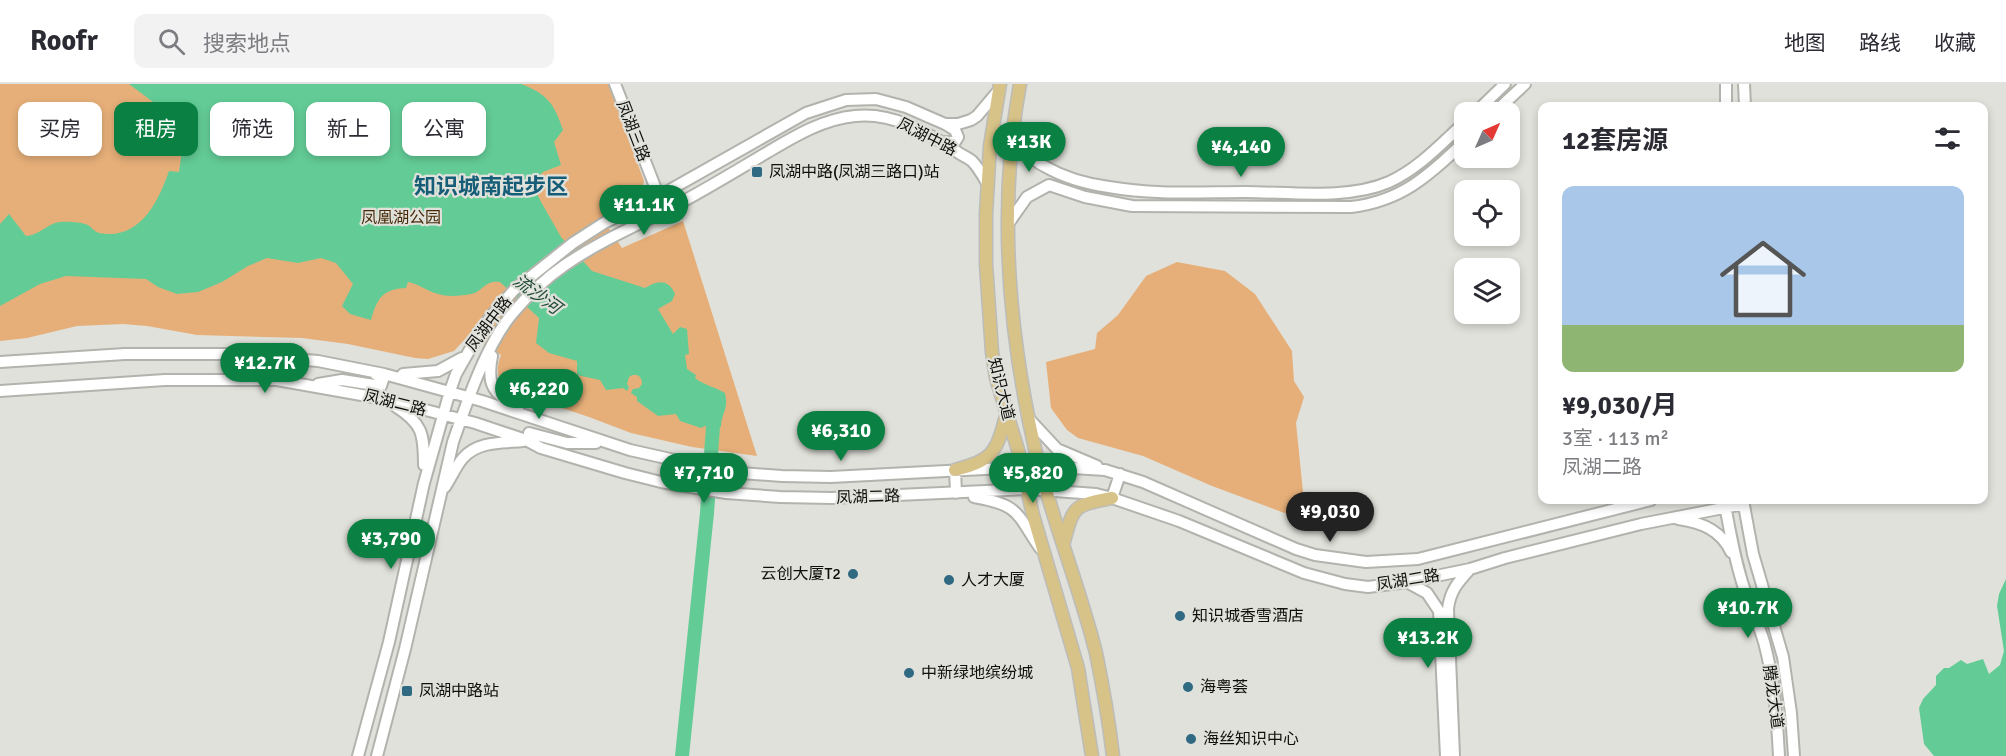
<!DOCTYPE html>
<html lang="zh">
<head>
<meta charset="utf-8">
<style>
  body { margin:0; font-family:Signika,"Noto Sans SC",sans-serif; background:#f2f2f3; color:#2b2b33; height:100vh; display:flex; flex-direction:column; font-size:22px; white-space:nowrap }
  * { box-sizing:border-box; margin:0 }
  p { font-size:20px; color:#7c7c81 }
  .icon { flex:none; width:33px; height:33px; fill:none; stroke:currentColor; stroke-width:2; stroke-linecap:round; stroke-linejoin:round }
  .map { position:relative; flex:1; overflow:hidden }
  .sheet { position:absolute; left:1538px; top:18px; width:450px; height:402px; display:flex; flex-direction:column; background:#fff; border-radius:12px; box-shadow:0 3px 9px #0003 }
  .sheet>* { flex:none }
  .guide { position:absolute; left:18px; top:18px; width:570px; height:54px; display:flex; gap:12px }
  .needle { width:39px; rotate:45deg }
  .tools { position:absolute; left:1454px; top:18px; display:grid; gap:12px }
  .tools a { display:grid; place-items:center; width:66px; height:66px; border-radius:12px; background:#fff; box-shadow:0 3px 9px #0003; font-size:30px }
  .price { position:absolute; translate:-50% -51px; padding:0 14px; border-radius:21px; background:#0b8043; color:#fff; font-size:20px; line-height:39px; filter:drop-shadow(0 2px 3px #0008) }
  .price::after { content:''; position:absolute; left:50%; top:36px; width:18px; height:14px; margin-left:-9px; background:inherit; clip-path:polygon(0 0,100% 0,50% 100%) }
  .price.active { background:#222; color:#fff }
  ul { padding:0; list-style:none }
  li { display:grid; align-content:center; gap:12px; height:318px; padding:0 24px }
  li+li { border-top:2px solid #e1e1e2 }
  li span { display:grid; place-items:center; height:186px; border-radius:12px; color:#555 }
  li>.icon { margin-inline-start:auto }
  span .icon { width:108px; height:108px; fill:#fffc; stroke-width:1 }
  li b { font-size:26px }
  h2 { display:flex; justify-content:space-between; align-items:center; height:72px; padding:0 24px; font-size:26px }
  .pill { padding:0 21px; border-radius:12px; background:#fff; box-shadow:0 3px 9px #0003; font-size:21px; line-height:54px }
  .pill.active { background:#0b8043; color:#fff }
  header { display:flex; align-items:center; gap:36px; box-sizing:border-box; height:84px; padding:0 30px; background:#fff; border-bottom:2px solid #e1e1e2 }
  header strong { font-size:28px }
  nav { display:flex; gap:33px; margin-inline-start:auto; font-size:21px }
  .search { width:420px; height:54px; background:#f2f2f3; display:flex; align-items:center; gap:15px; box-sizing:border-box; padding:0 21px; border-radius:12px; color:#7c7c81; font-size:22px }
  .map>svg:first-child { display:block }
  .green { fill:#e6af79 }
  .water { fill:#63cc96 }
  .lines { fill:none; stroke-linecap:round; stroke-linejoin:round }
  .river { stroke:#63cc96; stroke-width:14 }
  .tertiary-casing { stroke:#b2b3ad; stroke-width:14 }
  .primary-casing { stroke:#bcbcbb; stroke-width:15 }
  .tertiary { stroke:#fff; stroke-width:10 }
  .primary { stroke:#d7c287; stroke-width:12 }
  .poi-dot { fill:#306982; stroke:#e0e1da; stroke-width:2 }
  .labels { text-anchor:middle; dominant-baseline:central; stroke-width:4.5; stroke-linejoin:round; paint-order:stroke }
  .street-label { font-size:16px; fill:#0f100d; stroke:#e0e1da }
  .poi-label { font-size:16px; fill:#0f100d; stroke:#e0e1da; text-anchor:start }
  .park-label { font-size:16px; fill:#462908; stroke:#e0e1da }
  .water-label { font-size:18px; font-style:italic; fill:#204c35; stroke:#e0e1da }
  .district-label { font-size:22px; font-weight:bold; fill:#165d78; stroke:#e0e1da }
</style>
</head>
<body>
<header>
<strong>Roofr</strong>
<div class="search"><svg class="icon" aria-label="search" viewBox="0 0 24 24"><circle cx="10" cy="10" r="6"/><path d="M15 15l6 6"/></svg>搜索地点</div>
<nav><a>地图</a><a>路线</a><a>收藏</a></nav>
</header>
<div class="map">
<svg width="2006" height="672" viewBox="0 0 2006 672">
  <rect width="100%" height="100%" fill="#e0e1da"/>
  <path class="green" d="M0 0H608L644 97 642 105 620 121 604 137 622 164 683 137 757 372 692 363 631 349 589 333 511 307C497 297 495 287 501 271L469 251 454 267 428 275 415 274 348 260 302 254 197 251 147 242 123 240 77 242 27 254 0 257Z
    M1177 178 1225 187 1255 210 1292 267 1294 297 1304 313 1296 339 1306 437 1212 402 1143 372 1078 354 1067 346 1051 324 1046 278 1095 265 1097 249 1118 231 1146 192Z"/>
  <path class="water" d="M129 0H521C547 10 554 19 563 46L554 58 561 81 543 88 532 99 540 116 561 153 592 187 645 204C657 197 668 194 675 210L672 217 658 225 673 250 680 243 687 245 689 270 685 271 687 285 696 291 695 294C704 301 715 303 725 309 729 327 721 329 721 343L705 342 701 344 680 337 676 330 658 332 637 317V313L631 309 633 305 639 304 642 300C642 292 636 288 629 293L627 300 629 303 627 307 623 304 606 306 600 296 577 291V277L549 269 536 259 539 234 500 198C484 196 483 208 471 210 463 212 446 213 438 210 427 207 419 200 408 198L406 204C382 205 377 215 371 236L350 230 342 222 353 200 336 179 321 174 298 179 267 174 248 182 222 198 198 208 177 210 158 203 146 195 66 192 40 200 0 222V140L9 130 26 152C40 151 48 139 60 138 67 137 82 138 88 141 92 144 94 147 99 149 139 157 158 119 169 87L179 88 183 60 157 21Z
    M2006 495V672H1934L1924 660 1919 624 1923 615 1936 601V592L1944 584H1949L1961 576 1967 580 1983 575 1989 590 2000 581 2004 567 1997 522 1999 510Z"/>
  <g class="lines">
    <path class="river" d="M682 672 707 429 713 342 708 326"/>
    <g class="tertiary-casing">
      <path id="tertiary" d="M615 0 661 118
        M1744 0 1745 22
        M1726 22V0
        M1476 28 1505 0
        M1495 28 1525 0
        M1014 43C1022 58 1028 74 1044 82 1063 93 1087 100 1109 103 1154 111 1200 108 1245 108 1289 108 1348 116 1389 98 1418 85 1441 60 1464 39
        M945 58H955L958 53 955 46 945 40
        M1008 140 1027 113 1049 101 1085 113 1132 122 1351 123C1402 117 1428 92 1464 58
        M492 272C486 302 494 309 518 325
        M0 278 125 270H228L318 277 384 290 482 317 630 366 728 388 782 392 831 393 1040 382 1105 386 1143 398 1296 465 1315 471 1366 478 1418 475 1651 416
        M403 290 438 287 462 274
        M318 300 342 296 381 302 383 296 374 289
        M0 307 165 296H277L384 315 475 339 526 356 541 364 625 389 661 398 726 409 780 413 832 414 1027 405 1096 410 1112 414 1179 437 1304 489 1345 500 1368 503 1407 498 1470 485 1505 474 1641 440 1744 420
        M395 322C422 339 424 349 424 381
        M1030 336 1057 365 1097 382
        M536 361 529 354V349L567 359H596
        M955 386 956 409
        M445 403C451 394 456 382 463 374 478 357 502 359 523 357
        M974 413C1020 421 1016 429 1040 464
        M1112 414 1120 390
        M1724 416C1730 447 1735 479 1746 510 1752 526 1759 541 1764 558 1774 595 1777 634 1779 672
        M1743 416 1753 470 1783 573 1791 629 1794 672
        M1678 435C1701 438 1721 446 1731 468
        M1407 498 1427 509 1439 527 1446 672
        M358 672 389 558 424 399 450 307 456 290 481 246 492 231 514 206 573 159 604 139 659 112 806 29 846 16 876 15 906 23 945 40H958L971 36 977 32 999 6
        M377 672 405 565 453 358C467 318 485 263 512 230 527 212 546 194 565 181 597 159 631 144 665 127 700 109 734 88 768 68 795 52 823 35 855 32 892 28 927 48 956 67 961 71 967 73 972 77 978 83 983 92 987 99
        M1454 672 1448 525C1450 507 1458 498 1470 485"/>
    </g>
    <g class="primary-casing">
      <path id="primary" d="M1000 0 990 62 986 130V180L992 268 996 294 1018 366 1033 431 1078 584 1092 672
        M1020 0C998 120 1008 246 1035 365 1051 434 1079 500 1096 569 1103 603 1109 638 1113 672
        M955 386C992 376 996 370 1006 332
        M1063 461C1074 422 1071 422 1112 414"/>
    </g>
    <use href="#tertiary" class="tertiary"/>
    <use href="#primary" class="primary"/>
  </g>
  <g class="poi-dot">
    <rect x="751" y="82" width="12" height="12" rx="3"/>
    <circle cx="853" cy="490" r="6"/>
    <circle cx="949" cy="496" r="6"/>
    <circle cx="1180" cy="532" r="6"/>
    <circle cx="909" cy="589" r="6"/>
    <circle cx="1188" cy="603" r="6"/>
    <rect x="401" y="601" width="12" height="12" rx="3"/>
    <circle cx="1191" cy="655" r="6"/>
  </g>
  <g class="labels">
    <g class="street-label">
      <text transform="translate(633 47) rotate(69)">凤湖三路</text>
      <text transform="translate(927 53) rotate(27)">凤湖中路</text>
      <text transform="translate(489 240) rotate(-53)">凤湖中路</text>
      <text transform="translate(1001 305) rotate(76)">知识大道</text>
      <text transform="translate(395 319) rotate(14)">凤湖二路</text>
      <text transform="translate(868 413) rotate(-2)">凤湖二路</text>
      <text transform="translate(1408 496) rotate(-9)">凤湖二路</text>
      <text transform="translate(1773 613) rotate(82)">腾龙大道</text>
    </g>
    <g class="poi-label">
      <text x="769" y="88">凤湖中路(凤湖三路口)站</text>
      <text x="841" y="490" text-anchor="end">云创大厦T2</text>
      <text x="961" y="496">人才大厦</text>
      <text x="1192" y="532">知识城香雪酒店</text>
      <text x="921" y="589">中新绿地缤纷城</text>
      <text x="1200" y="603">海粤荟</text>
      <text x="419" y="607">凤湖中路站</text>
      <text x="1203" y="655">海丝知识中心</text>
    </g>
    <g class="park-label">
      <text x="401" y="134">凤凰湖公园</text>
    </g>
    <g class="water-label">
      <text transform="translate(537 210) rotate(36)">流沙河</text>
    </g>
    <g class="district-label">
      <text x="491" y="102">知识城南起步区</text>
    </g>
  </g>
</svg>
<div class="tools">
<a><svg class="needle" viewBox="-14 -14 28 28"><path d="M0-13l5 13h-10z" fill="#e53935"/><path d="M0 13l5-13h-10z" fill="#7c7c81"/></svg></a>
<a><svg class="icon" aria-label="locate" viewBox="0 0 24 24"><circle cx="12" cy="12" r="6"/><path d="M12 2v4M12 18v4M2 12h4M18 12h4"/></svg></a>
<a><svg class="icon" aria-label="layers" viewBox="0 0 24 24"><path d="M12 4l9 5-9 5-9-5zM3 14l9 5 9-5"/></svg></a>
</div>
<b class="price" style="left:1029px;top:89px">¥13K</b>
<b class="price" style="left:1241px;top:94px">¥4,140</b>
<b class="price" style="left:644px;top:152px">¥11.1K</b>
<b class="price" style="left:265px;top:310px">¥12.7K</b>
<b class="price" style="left:539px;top:336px">¥6,220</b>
<b class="price" style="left:841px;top:378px">¥6,310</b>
<b class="price" style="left:704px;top:420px">¥7,710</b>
<b class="price" style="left:1033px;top:420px">¥5,820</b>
<b class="price active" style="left:1330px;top:459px">¥9,030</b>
<b class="price" style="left:391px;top:486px">¥3,790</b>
<b class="price" style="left:1748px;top:555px">¥10.7K</b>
<b class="price" style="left:1428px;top:585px">¥13.2K</b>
<div class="guide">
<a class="pill">买房</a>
<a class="pill active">租房</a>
<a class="pill">筛选</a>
<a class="pill">新上</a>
<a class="pill">公寓</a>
</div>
<section class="sheet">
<h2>12套房源<svg class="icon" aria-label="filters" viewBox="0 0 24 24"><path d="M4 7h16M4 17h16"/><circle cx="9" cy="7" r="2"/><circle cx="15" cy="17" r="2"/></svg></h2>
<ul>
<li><span style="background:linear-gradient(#a9c7e8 75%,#8fb573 0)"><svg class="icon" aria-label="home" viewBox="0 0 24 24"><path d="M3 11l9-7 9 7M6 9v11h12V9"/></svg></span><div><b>¥9,030/月</b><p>3室 · 113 m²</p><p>凤湖二路</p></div></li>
</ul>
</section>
</div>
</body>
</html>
